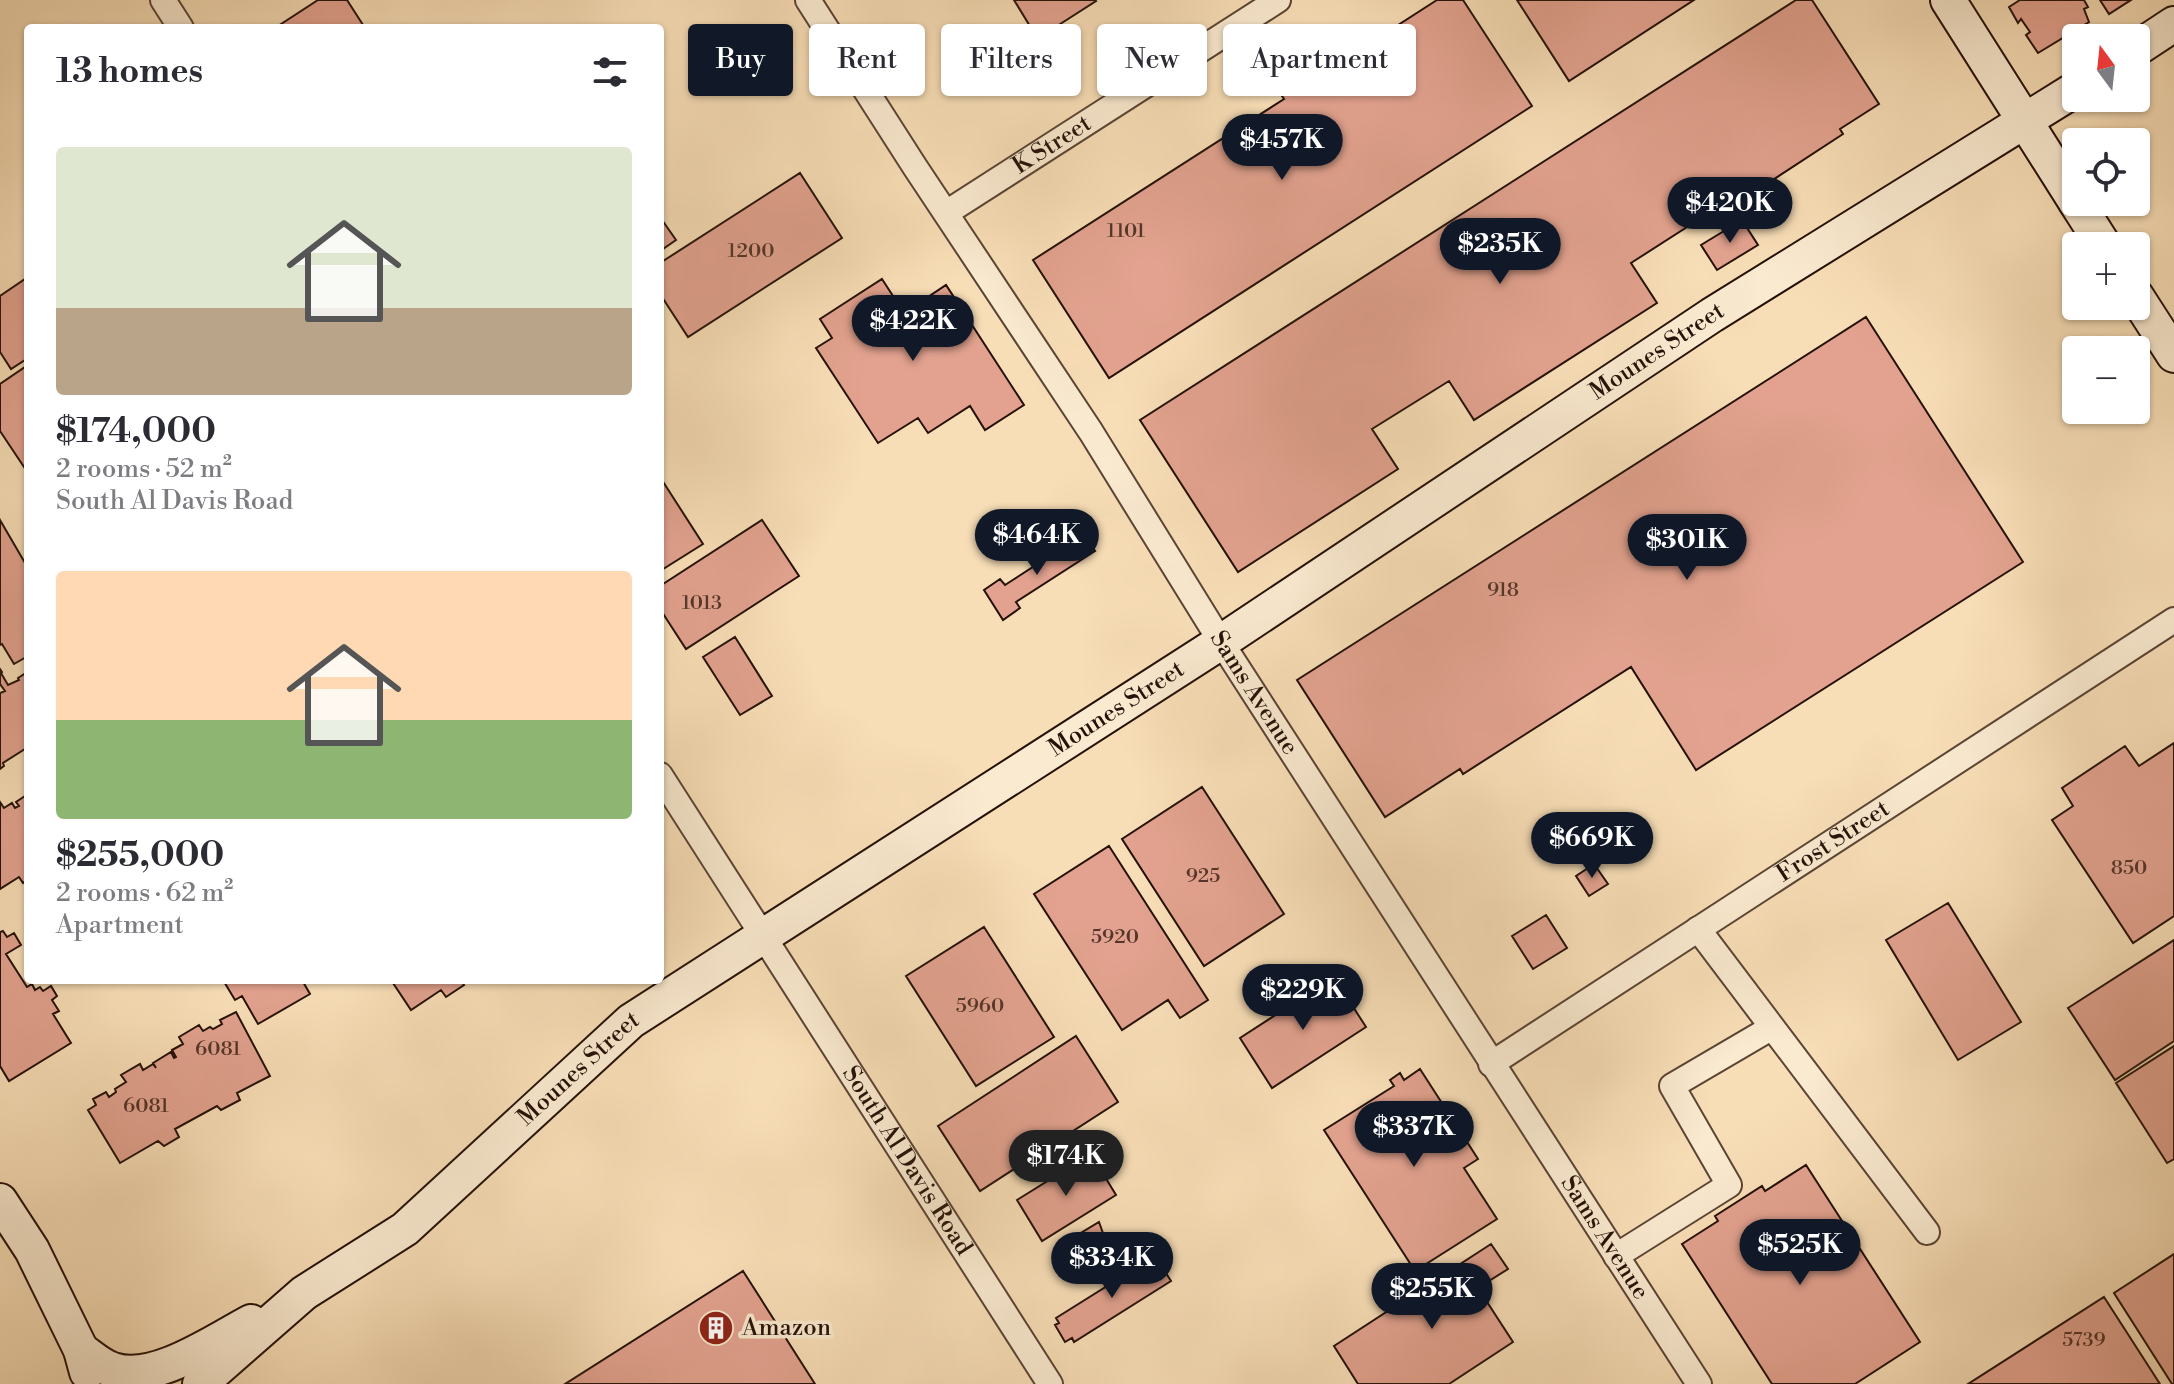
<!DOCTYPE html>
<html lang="en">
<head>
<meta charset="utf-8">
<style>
  body { margin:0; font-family:"Libre Bodoni",serif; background:#f7f7f7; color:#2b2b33; height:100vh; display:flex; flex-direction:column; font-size:30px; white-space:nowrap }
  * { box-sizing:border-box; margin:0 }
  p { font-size:26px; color:#7c7c81 }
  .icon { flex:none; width:44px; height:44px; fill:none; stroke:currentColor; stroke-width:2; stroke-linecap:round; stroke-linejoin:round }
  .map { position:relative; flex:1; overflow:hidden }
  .details { position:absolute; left:24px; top:24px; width:640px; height:960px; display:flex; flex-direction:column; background:#fff; border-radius:8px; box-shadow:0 2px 6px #0004 }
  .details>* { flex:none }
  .hud { position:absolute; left:688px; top:24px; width:760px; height:72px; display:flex; gap:16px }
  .needle { width:52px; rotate:345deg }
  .tools { position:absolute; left:2062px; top:24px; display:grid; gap:16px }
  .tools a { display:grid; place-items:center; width:88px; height:88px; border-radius:8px; background:#fff; box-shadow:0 2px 6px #0004; font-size:40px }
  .price { position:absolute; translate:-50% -68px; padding:0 18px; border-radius:28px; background:#111827; color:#fff; font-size:26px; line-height:52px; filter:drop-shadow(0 2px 4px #0008) }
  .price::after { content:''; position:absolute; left:50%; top:48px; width:24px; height:18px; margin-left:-12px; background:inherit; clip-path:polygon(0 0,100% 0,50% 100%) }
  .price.selected { background:#222; color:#fff }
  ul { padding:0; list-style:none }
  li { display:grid; align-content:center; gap:16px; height:424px; padding:0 32px }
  li span { display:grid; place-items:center; height:248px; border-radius:8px; color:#555 }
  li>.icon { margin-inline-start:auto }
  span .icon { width:144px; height:144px; fill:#fffc; stroke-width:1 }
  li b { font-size:34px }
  h2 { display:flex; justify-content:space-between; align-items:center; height:96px; padding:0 32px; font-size:34px }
  .chip { padding:0 28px; border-radius:8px; background:#fff; box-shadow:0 2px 6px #0004; font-size:28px; line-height:72px }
  .chip.selected { background:#111827; color:#fff }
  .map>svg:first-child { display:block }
  .building { fill:#e2a28f; stroke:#251108; stroke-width:2 }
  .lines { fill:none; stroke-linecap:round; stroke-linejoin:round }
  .street-casing { stroke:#5a4434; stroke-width:28 }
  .secondary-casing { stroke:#251108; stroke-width:38 }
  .street { stroke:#faead0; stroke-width:24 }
  .secondary { stroke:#faead0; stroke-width:34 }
  .labels { text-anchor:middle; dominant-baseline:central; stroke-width:7; stroke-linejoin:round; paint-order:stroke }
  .number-label { font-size:20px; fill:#54352a }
  .street-label { font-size:24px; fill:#251108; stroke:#faead0 }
  .poi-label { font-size:24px; fill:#251108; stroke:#faead0; text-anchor:start }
</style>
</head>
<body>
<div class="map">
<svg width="2174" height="1384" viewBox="0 0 2174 1384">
  <rect width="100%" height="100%" fill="#f8deb7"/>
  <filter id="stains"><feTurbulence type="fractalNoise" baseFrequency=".0025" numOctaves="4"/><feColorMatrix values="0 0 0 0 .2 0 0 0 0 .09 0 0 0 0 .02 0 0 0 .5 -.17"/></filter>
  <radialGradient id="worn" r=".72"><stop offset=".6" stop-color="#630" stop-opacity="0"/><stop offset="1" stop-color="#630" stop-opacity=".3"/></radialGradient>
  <path class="building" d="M318 0H347L365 28H275Z
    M1014 0H1095L1096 1 1054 28 1056 32 1039 41Z
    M1437 0H1463L1532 106 1109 378 1033 260 1284 99 1265 71 1276 64 1274 59 1280 55 1283 59 1293 53 1311 81Z
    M1517 0H1694L1569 81Z
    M1796 0H1812L1879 104 1840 129 1843 134 1730 208 1726 202 1631 263 1657 303 1474 420 1449 381 1372 429 1398 469 1238 572 1140 420Z
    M2020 0H2084L2088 7 2084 9 2089 22 2038 53 2026 35 2030 32 2021 19 2018 23 2009 7Z
    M2100 0H2131L2109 14Z
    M800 173 842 238 688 337 660 294V263Z
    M660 217 676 240 660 251Z
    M1742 220 1758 245 1717 270 1701 245Z
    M28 277V358L11 369 0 352V296Z
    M882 279 904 313 946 285 1024 405 985 430 970 406 928 433 918 418 878 443 816 348 832 338 820 319Z
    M1866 317 2023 562 1696 770 1631 667 1463 774 1460 769 1385 817 1297 680Z
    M28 365V473L0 431V384Z
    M660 477 703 544 660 571Z
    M0 520 28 568V656L14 664 2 644 0 645Z
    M762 520 799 576 686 649 660 609V586Z
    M1084 534 1095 551 1016 602 1020 608 1003 620 984 590 1000 579 1005 585Z
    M735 637 772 696 740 715 703 657Z
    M0 669 2 672 1 673 8 685 19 680 18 678 26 673 28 674V751L26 752 25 749 3 763 4 766 0 769V693L5 691 0 684Z
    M2174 743V916L2133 943 2052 820 2073 806 2062 788 2125 746 2139 766Z
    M1202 787 1284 914 1204 966 1122 839Z
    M28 794V879L23 883 19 877 0 889V802L4 808 12 803 15 808 19 806 16 802Z
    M1109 846 1208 1000 1180 1018 1168 1000 1122 1030 1034 894Z
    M1594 864 1608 884 1589 896 1576 876Z
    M1948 903 2021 1022 1958 1060 1886 940Z
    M1546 915 1567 948 1533 969 1512 936Z
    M984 927 1054 1037 976 1086 906 976Z
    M3 931 7 937 14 933 21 945 6 954 27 987 32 984 35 990 40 987 43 991 51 986 57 996 52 1000 59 1011 53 1014 71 1043 9 1081 0 1066V932Z
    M2174 940V1041L2115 1080 2068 1008Z
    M1334 977 1366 1027 1272 1088 1240 1038Z
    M223 980H302L310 994 258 1024 242 996 235 1000Z
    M391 980H460L464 985 446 997 441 990 411 1010Z
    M236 1012 270 1076 237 1093 240 1100 221 1110 217 1106 175 1129 179 1137 164 1146 158 1141 120 1163 88 1110 96 1105 93 1099 106 1092 109 1097 116 1092 115 1089 126 1082 121 1075 140 1064 143 1070 153 1064 156 1068 153 1063 171 1052 174 1058 176 1057 172 1050 183 1044 179 1037 199 1025 203 1031 210 1027 213 1029 222 1024 220 1020Z
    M1076 1036 1118 1102 980 1191 938 1126Z
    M2174 1046V1159L2167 1163 2116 1083Z
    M1420 1069 1478 1159 1464 1168 1497 1219 1415 1271 1324 1130 1394 1086 1390 1080 1400 1073 1404 1080Z
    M1091 1154 1116 1195 1042 1241 1017 1200Z
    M1806 1165 1920 1342 1855 1384H1772L1682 1244 1718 1221 1715 1216 1762 1186 1765 1191Z
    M1099 1222 1104 1236 1068 1259 1061 1245Z
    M1491 1244 1508 1269 1478 1288 1513 1342 1449 1384H1358L1334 1346Z
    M2174 1254V1384H2172L2114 1293Z
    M1155 1256 1171 1281 1074 1342 1072 1338 1065 1342 1055 1325 1059 1323 1056 1318Z
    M743 1271 815 1384H565Z
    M2104 1297 2160 1384H1968Z"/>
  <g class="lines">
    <g class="street-casing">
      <g id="street">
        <path d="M163 0 181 28"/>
        <path id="s1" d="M808 0 915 167 1091 432 1221 642 1699 1384"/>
        <path id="s2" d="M946 213 1278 0"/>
        <path id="s3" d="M660 775 1050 1384"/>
        <path d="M1698 929 1927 1232"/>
        <path id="s4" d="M1491 1064 2174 620"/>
        <path d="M1616 1256 1729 1185 1672 1086 1771 1028"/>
      </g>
    </g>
    <g class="secondary-casing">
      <g id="secondary">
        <path d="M1948 0 2076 202"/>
        <path d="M2136 49 2174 24"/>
        <path d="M2076 202 2104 246"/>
        <path d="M2136 296 2174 355"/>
        <path d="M0 1201 32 1250 81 1350 87 1372"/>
        <path d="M81 1350C91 1357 102 1367 113 1370 154 1384 215 1341 251 1322"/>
        <path id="s5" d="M200 1384 304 1293 405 1229 631 1021 1221 642 1712 315 2076 89"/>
      </g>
    </g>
    <use href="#street" class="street"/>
    <use href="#secondary" class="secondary"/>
  </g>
  <defs>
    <g id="building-disc" transform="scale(1.8)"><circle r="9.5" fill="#8f2418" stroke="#faead0"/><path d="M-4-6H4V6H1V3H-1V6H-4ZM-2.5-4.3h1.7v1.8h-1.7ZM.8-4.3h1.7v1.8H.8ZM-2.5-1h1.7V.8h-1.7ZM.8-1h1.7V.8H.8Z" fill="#fff"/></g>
  </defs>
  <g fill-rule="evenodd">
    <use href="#building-disc" x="716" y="1328"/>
  </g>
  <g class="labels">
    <g class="number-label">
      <text x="1126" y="231">1101</text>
      <text x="751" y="251">1200</text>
      <text x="1503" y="590">918</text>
      <text x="702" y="603">1013</text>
      <text x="2129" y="868">850</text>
      <text x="1203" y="876">925</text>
      <text x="1115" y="937">5920</text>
      <text x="980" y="1006">5960</text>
      <text x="218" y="1049">6081</text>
      <text x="146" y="1106">6081</text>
      <text x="2084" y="1340">5739</text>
    </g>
    <g class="street-label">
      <text stroke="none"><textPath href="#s2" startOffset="126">K Street</textPath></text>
      <text stroke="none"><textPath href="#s5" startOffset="1790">Mounes Street</textPath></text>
      <text stroke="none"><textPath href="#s1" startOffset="824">Sams Avenue</textPath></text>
      <text stroke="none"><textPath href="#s5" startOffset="1142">Mounes Street</textPath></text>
      <text stroke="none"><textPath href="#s4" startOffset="408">Frost Street</textPath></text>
      <text stroke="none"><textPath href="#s5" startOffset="494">Mounes Street</textPath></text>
      <text stroke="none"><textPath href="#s3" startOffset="458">South Al Davis Road</textPath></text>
      <text stroke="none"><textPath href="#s1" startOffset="1472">Sams Avenue</textPath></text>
    </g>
    <g class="poi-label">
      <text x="742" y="1328">Amazon</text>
    </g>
  </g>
  <rect width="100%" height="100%" filter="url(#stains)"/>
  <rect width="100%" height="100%" fill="url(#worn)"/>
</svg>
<div class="tools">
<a><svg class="needle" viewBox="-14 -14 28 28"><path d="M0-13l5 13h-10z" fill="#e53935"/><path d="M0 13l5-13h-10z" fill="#7c7c81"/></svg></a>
<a><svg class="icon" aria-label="locate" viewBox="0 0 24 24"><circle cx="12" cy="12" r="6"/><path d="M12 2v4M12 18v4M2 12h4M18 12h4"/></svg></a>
<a>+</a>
<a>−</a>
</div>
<b class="price" style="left:1282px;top:182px">$457K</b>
<b class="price" style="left:1730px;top:245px">$420K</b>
<b class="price" style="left:1500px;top:286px">$235K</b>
<b class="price" style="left:913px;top:363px">$422K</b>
<b class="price" style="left:1037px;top:577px">$464K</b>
<b class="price" style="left:1687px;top:582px">$301K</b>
<b class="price" style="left:1592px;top:880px">$669K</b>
<b class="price" style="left:1303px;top:1032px">$229K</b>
<b class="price" style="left:1414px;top:1169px">$337K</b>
<b class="price selected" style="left:1066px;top:1198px">$174K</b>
<b class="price" style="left:1800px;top:1287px">$525K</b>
<b class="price" style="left:1112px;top:1300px">$334K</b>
<b class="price" style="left:1432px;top:1331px">$255K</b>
<div class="hud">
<a class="chip selected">Buy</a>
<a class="chip">Rent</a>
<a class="chip">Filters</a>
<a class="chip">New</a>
<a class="chip">Apartment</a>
</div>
<section class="details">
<h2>13 homes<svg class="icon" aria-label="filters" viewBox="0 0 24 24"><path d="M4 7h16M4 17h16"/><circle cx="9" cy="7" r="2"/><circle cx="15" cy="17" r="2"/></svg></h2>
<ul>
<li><span style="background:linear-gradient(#dfe7d0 65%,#b9a48a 0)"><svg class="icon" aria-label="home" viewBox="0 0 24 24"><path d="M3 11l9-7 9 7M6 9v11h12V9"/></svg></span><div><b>$174,000</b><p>2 rooms · 52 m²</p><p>South Al Davis Road</p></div></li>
<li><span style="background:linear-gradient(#ffd9b3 60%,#8fb573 0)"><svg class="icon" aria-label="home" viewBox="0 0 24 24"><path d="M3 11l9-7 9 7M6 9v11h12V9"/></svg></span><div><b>$255,000</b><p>2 rooms · 62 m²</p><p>Apartment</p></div></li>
</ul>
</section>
</div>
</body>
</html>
